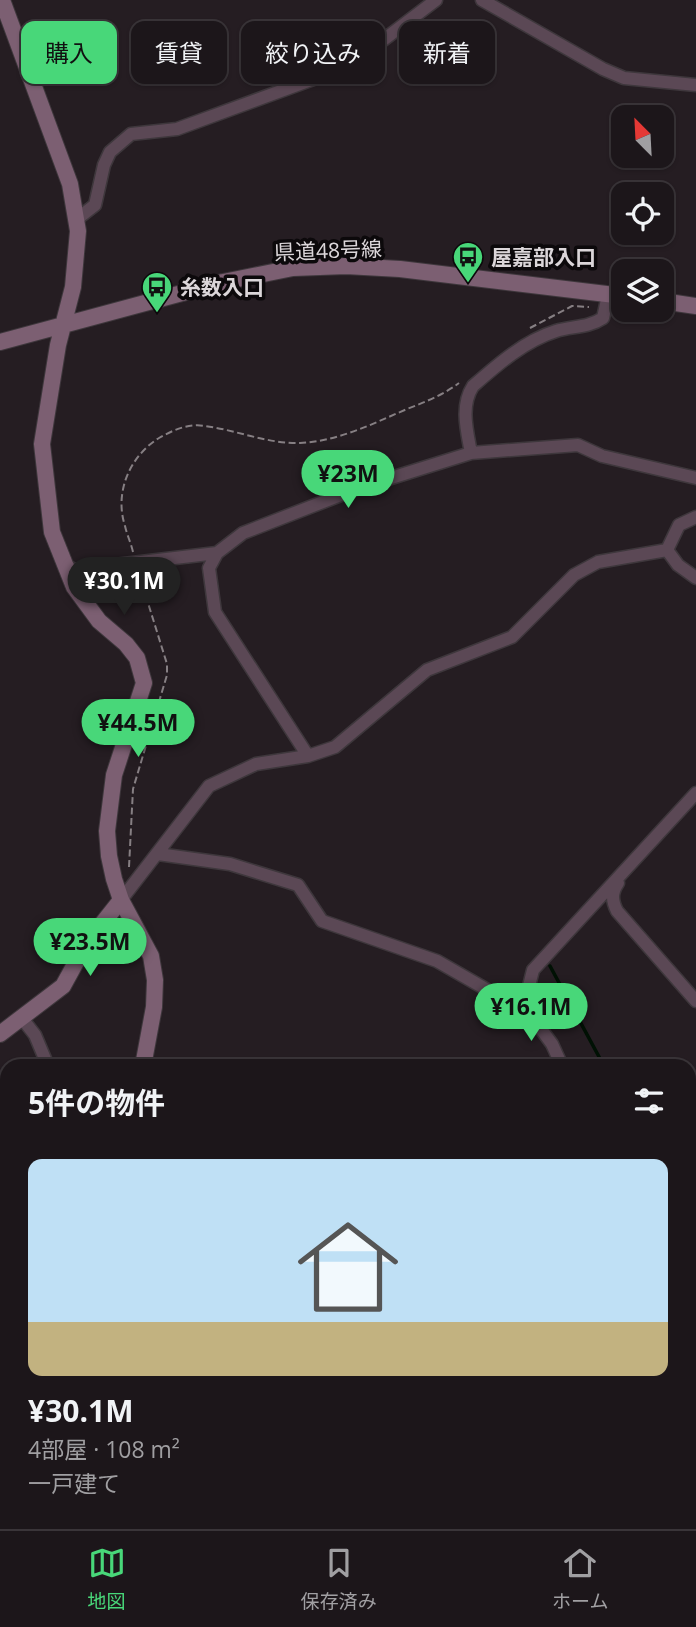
<!DOCTYPE html>
<html lang="ja">
<head>
<meta charset="utf-8">
<style>
  body { margin:0; font-family:"Open Sans","Noto Sans JP",sans-serif; background:#292327; color:#f1f3f6; height:100vh; display:flex; flex-direction:column; font-size:26px; white-space:nowrap }
  * { box-sizing:border-box; margin:0 }
  p { font-size:23px; color:#a09fa2 }
  .icon { flex:none; width:38px; height:38px; fill:none; stroke:currentColor; stroke-width:2; stroke-linecap:round; stroke-linejoin:round }
  .map { position:relative; flex:1; overflow:hidden }
  .drawer { position:absolute; left:0px; top:1059px; width:696px; height:471px; display:flex; flex-direction:column; background:#1c161a; border-radius:21px 21px 0 0; box-shadow:0 2px 5px #0004,0 0 0 2px #3a3539 }
  .drawer>* { flex:none }
  .banner { position:absolute; left:21px; top:21px; width:654px; height:63px; display:flex; gap:14px }
  .needle { width:46px; rotate:336deg }
  .tools { position:absolute; left:611px; top:105px; display:grid; gap:14px }
  .tools a { display:grid; place-items:center; width:63px; height:63px; border-radius:14px; background:#1c161a; box-shadow:0 2px 5px #0004,0 0 0 2px #3a3539; font-size:35px }
  .price { position:absolute; translate:-50% -60px; padding:0 16px; border-radius:24px; background:#48d779; color:#111; font-size:23px; line-height:46px; filter:drop-shadow(0 2px 4px #0008) }
  .price::after { content:''; position:absolute; left:50%; top:42px; width:21px; height:16px; margin-left:-10px; background:inherit; clip-path:polygon(0 0,100% 0,50% 100%) }
  .price.on { background:#222; color:#fff }
  ul { padding:0; list-style:none }
  li { display:grid; align-content:center; gap:14px; height:371px; padding:0 28px }
  li span { display:grid; place-items:center; height:217px; border-radius:14px; color:#555 }
  li>.icon { margin-inline-start:auto }
  span .icon { width:126px; height:126px; fill:#fffc; stroke-width:1 }
  li b { font-size:30px }
  h2 { display:flex; justify-content:space-between; align-items:center; height:84px; padding:0 28px; font-size:30px }
  .tag { padding:0 24px; border-radius:14px; background:#1c161a; box-shadow:0 2px 5px #0004,0 0 0 2px #3a3539; font-size:24px; line-height:63px }
  .tag.on { background:#48d779; color:#111 }
  .menu { display:flex; justify-content:space-around; align-items:center; height:98px; border-top:2px solid #3a3539; background:#1c161a; font-size:19px; color:#a09fa2 }
  .menu a { display:grid; justify-items:center; gap:4px }
  .menu .on { color:#48d779 }
  .map>svg:first-child { display:block }
  .lines { fill:none; stroke-linecap:round; stroke-linejoin:round }
  .stream { stroke:#001104; stroke-width:3.5 }
  .street-casing { stroke:#3e373c; stroke-width:15 }
  .secondary-casing { stroke:#3e373c; stroke-width:18 }
  .path { stroke:#867f83; stroke-width:2; stroke-dasharray:7 3.5; stroke-linecap:butt }
  .street { stroke:#5b4855; stroke-width:12 }
  .secondary { stroke:#7c5f72; stroke-width:16 }
  .labels { text-anchor:middle; dominant-baseline:central; stroke-width:7; stroke-linejoin:round; paint-order:stroke }
  .street-label { font-size:21px; fill:#dbd6d9; stroke:#0c090b }
  .poi-label { font-size:21px; font-weight:bold; fill:#dbd6d9; stroke:#0c090b; text-anchor:start }
</style>
</head>
<body>
<div class="map">
<svg width="696" height="1529" viewBox="0 0 696 1529">
  <rect width="100%" height="100%" fill="#251d22"/>
  <g class="lines">
    <path class="stream" d="M550 966 604 1066
      M690 1201 696 1208"/>
    <g class="street-casing">
      <path id="street" d="M482 0 603 69 624 78 696 85
        M77 219 95 205 104 165 110 152 131 134 177 129 349 66 436 0
        M471 453C467 431 460 406 473 386 497 365 524 341 556 331 572 326 588 328 603 318L608 295
        M667 550 679 525 696 517
        M667 550 678 565 696 578
        M64 563 73 570 217 553
        M308 756 215 612 209 568 217 553 243 533 359 488 471 453 578 445 602 456 696 478
        M158 854 230 864 298 885 322 921 437 961 512 1004 524 1006 552 1044 562 1066
        M618 883C611 893 612 901 617 911L696 1001
        M121 900 209 786 256 764 308 756 335 747 427 670 512 637 574 575 598 562 667 550
        M524 1006 533 970 696 793
        M21 1017 35 1035 48 1066
        M690 1095 696 1090
        M0 1186 7 1188
        M0 1266 7 1241
        M690 1319 696 1325
        M0 1397 7 1399
        M306 1529V1522"/>
    </g>
    <g class="secondary-casing">
      <path id="secondary" d="M2 0 70 184 78 231 73 287 58 345 42 444 52 532 74 587 99 621 126 644 137 658 144 683 114 775 107 831 109 856 114 879 121 900 151 956 155 980 154 1007 143 1066
        M662 301 696 306
        M0 342 223 282 293 268 346 266 400 269 623 296
        M0 1034 63 986 86 944 121 900
        M38 1529 40 1522"/>
    </g>
    <path class="path" d="M530 328 572 306 589 307
      M133 552C131 543 127 535 125 526 114 492 130 456 159 438 173 430 189 423 205 426 236 430 268 444 300 443 339 441 372 424 407 409 425 402 443 395 459 383
      M129 867 133 789 167 675V664L139 574
      M381 1522 390 1529"/>
    <use href="#street" class="street"/>
    <use href="#secondary" class="secondary"/>
  </g>
  <defs>
    <g id="bus-pin" transform="scale(1.575)"><path d="M0 17L-7.5 6A9.5 9.5 0 1 1 7.5 6Z" fill="#48d779" stroke="#0c090b"/><path d="M-5-6H5V4H4V6H2V4H-2V6H-4V4H-5ZM-3.5-4V0h7V-4ZM-3.5 1.2v1.5H-2V1.2ZM2 1.2v1.5H3.5V1.2Z" fill="#111"/></g>
  </defs>
  <g fill-rule="evenodd">
    <use href="#bus-pin" x="468" y="257"/>
    <use href="#bus-pin" x="157" y="287"/>
  </g>
  <g class="labels">
    <g class="street-label">
      <text transform="translate(328 250) rotate(-2)">県道48号線</text>
    </g>
    <g class="poi-label">
      <text x="491" y="257">屋嘉部入口</text>
      <text x="180" y="287">糸数入口</text>
    </g>
  </g>
</svg>
<div class="tools">
<a><svg class="needle" viewBox="-14 -14 28 28"><path d="M0-13l5 13h-10z" fill="#e53935"/><path d="M0 13l5-13h-10z" fill="#a09fa2"/></svg></a>
<a><svg class="icon" aria-label="locate" viewBox="0 0 24 24"><circle cx="12" cy="12" r="6"/><path d="M12 2v4M12 18v4M2 12h4M18 12h4"/></svg></a>
<a><svg class="icon" aria-label="layers" viewBox="0 0 24 24"><path d="M12 4l9 5-9 5-9-5zM3 14l9 5 9-5"/></svg></a>
</div>
<b class="price" style="left:348px;top:510px">¥23M</b>
<b class="price on" style="left:124px;top:617px">¥30.1M</b>
<b class="price" style="left:138px;top:759px">¥44.5M</b>
<b class="price" style="left:90px;top:978px">¥23.5M</b>
<b class="price" style="left:531px;top:1043px">¥16.1M</b>
<div class="banner">
<a class="tag on">購入</a>
<a class="tag">賃貸</a>
<a class="tag">絞り込み</a>
<a class="tag">新着</a>
</div>
<section class="drawer">
<h2>5件の物件<svg class="icon" aria-label="filters" viewBox="0 0 24 24"><path d="M4 7h16M4 17h16"/><circle cx="9" cy="7" r="2"/><circle cx="15" cy="17" r="2"/></svg></h2>
<ul>
<li><span style="background:linear-gradient(#bfe0f5 75%,#c2b280 0)"><svg class="icon" aria-label="home" viewBox="0 0 24 24"><path d="M3 11l9-7 9 7M6 9v11h12V9"/></svg></span><div><b>¥30.1M</b><p>4部屋 · 108 m²</p><p>一戸建て</p></div></li>
</ul>
</section>
</div>
<nav class="menu">
<a class="on"><svg class="icon" aria-label="map" viewBox="0 0 24 24"><path d="M3 6l6-2 6 2 6-2v14l-6 2-6-2-6 2zM9 4v14M15 6v14"/></svg>地図</a>
<a><svg class="icon" aria-label="saved" viewBox="0 0 24 24"><path d="M7 4h10v16l-5-4-5 4z"/></svg>保存済み</a>
<a><svg class="icon" aria-label="home" viewBox="0 0 24 24"><path d="M3 11l9-7 9 7M6 9v11h12V9"/></svg>ホーム</a>
</nav>
</body>
</html>
